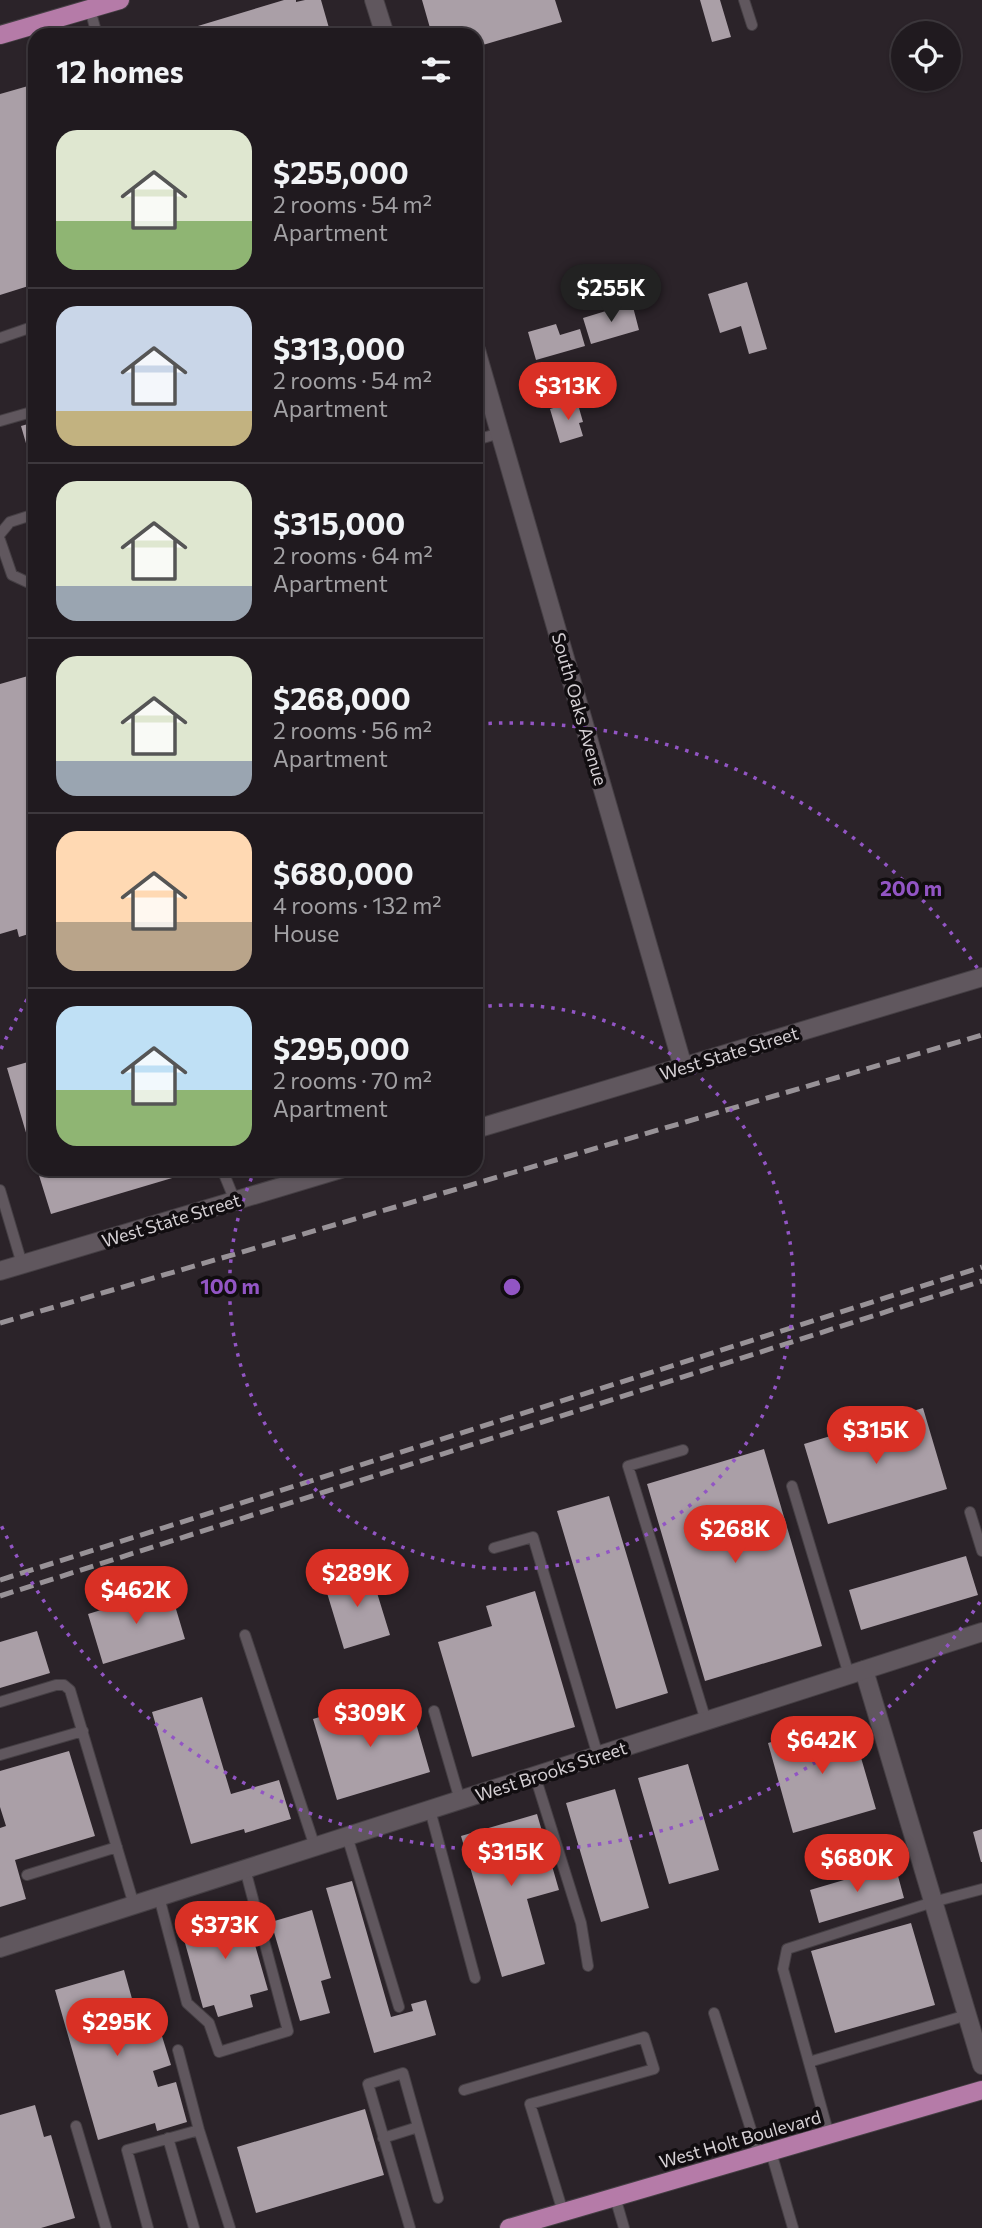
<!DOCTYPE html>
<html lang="en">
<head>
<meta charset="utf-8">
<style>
  body { margin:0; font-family:Commissioner,sans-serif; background:#282328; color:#f1f3f6; height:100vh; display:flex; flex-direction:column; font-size:26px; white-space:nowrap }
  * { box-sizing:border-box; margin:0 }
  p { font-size:23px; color:#a2a1a4 }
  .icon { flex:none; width:38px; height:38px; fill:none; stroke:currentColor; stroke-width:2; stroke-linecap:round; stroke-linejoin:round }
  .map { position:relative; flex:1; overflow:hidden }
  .drawer { position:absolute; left:28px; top:28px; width:455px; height:1148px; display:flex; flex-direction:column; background:#201a1f; border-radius:21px; box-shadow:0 2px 5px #0004,0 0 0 2px #3d383d }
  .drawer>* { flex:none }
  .tools { position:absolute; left:891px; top:21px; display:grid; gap:14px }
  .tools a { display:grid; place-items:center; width:70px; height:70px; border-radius:50%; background:#201a1f; box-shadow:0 2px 5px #0004,0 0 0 2px #3d383d; font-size:35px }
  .price { position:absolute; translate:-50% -60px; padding:0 16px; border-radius:24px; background:#d93025; color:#fff; font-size:23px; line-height:46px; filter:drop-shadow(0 2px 4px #0008) }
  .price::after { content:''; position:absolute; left:50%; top:42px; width:21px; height:16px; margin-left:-10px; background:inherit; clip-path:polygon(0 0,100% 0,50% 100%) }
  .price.on { background:#222; color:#fff }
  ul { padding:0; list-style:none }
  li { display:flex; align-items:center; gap:21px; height:175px; padding:0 28px }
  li+li { border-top:2px solid #3d383d }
  li span { display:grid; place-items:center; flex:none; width:196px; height:140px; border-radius:21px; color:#555 }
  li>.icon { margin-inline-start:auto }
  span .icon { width:84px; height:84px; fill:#fffc; stroke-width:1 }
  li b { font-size:30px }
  h2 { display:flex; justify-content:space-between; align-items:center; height:84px; padding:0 28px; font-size:30px }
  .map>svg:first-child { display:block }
  .building { fill:#aa9fa7 }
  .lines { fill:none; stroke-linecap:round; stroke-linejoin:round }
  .service-casing { stroke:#453f44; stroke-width:12 }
  .minor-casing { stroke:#453f44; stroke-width:20 }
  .tertiary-casing { stroke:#453f44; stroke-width:20 }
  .primary-casing { stroke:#453f44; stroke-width:20 }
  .service { stroke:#60575e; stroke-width:10 }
  .minor { stroke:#60575e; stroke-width:18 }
  .tertiary { stroke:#60575e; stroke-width:18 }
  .primary { stroke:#b57ba8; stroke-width:18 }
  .rail { stroke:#989297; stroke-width:5; stroke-dasharray:14 7; stroke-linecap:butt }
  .ring { fill:none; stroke:#9255c4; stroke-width:3.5; stroke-dasharray:3.5 7 }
  .labels { text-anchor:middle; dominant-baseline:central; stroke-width:7; stroke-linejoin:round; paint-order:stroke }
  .street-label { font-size:18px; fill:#d5d0d4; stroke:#110d10 }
  .centre { fill:#9255c4; stroke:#110d10; stroke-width:3.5 }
  .ring-label { font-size:21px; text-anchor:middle; font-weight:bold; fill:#9255c4; stroke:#110d10; stroke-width:7; stroke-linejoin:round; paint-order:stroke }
</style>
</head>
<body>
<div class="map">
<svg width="982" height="2228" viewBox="0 0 982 2228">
  <rect width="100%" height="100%" fill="#2b2329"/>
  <path class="building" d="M284 0H296V2L305 0H321L331 35H168Z
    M422 0H555L562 22 476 47V35H432Z
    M700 0H720L731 37 712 42Z
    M35 84V284L0 295V94Z
    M747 282 767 349 749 354 741 326 720 333 708 294Z
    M632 303 639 330 591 344 583 318Z
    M556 324 560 335 580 329 585 346 536 360 528 332Z
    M577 401 583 422 579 423 583 436 560 443 550 409Z
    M35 422V471H34L21 426Z
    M35 674V932L19 937 17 929 0 934V684Z
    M35 1060V1160H34L7 1068Z
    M37 1169H187L189 1173 51 1214Z
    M923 1408 947 1489 828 1524 804 1444Z
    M764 1449 822 1646 705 1681 647 1484Z
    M609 1496 668 1693 616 1709 557 1511Z
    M966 1556 978 1595 861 1630 849 1590Z
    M370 1570 390 1635 344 1649 324 1583Z
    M170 1589 185 1639 103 1664 88 1614Z
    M535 1591 575 1727 472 1757 438 1642 492 1626 486 1606Z
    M37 1631 50 1673 0 1688V1642Z
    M202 1697 231 1794 279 1780 291 1819 245 1833 244 1829 191 1844 152 1712Z
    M359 1699 365 1719 411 1706 430 1772 337 1800 313 1719 333 1713 337 1706Z
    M850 1720 876 1809 793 1833 768 1743Z
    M69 1751 95 1836 15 1860 26 1899 0 1907V1828L6 1826 0 1807V1771Z
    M688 1764 719 1870 669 1884 638 1778Z
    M615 1789 649 1908 601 1922 566 1803Z
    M537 1814 559 1890 527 1899 545 1964 502 1977 461 1836Z
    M982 1829V1862H981L973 1832Z
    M895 1865 904 1898 819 1923 810 1890Z
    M352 1881 391 2017 413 2011 411 2004 426 2000 436 2035 374 2053 326 1888Z
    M244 1907 268 1990 250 1995 253 2007 218 2017 214 2005 203 2008 180 1925Z
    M312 1910 331 1978 321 1981 330 2013 300 2021 271 1922Z
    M911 1923 935 2005 835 2033 811 1951Z
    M124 1970 143 2038 161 2033 171 2065 153 2071 158 2087 176 2082 187 2122 157 2131 155 2123 98 2140 55 1990Z
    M35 2105 44 2137 51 2135 75 2218 41 2228H0V2115Z
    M365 2109 384 2175 256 2213 237 2147Z"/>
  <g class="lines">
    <g class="service-casing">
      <path id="service" d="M744 0 752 25
        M90 9 97 35
        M0 338 35 326
        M0 421 35 411
        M476 440 500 433
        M0 534 10 522 35 514
        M0 540 12 575 27 582 35 579
        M222 1169 235 1201
        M0 1190 22 1264
        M683 1450 628 1466 706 1721
        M792 1486 849 1675
        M970 1512 982 1551
        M494 1548 533 1537 598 1756
        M245 1635 315 1847
        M0 1702 56 1685H64L70 1690 134 1905
        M434 1711 460 1800
        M0 1755 83 1731
        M535 1776 581 1923 588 1966
        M430 1810 475 1978
        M347 1836 399 2007
        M27 1875 117 1847
        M159 1897 187 2003 209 2023 219 2052 288 2031 245 1869
        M714 2013 759 2155
        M178 2050 199 2130 230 2228
        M809 2062 967 2015
        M464 2090 644 2037 654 2069 530 2104 563 2212
        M76 2126 106 2228
        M829 2135 783 1969 787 1949 933 1902 982 1889
        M168 2138 194 2228
        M383 2138 418 2127
        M771 2152 793 2228
        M615 2197 624 2228
        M148 2228 127 2150 199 2130
        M410 2228 368 2084 403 2073 438 2198"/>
    </g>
    <g class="minor-casing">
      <path id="minor" d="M374 0 385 35
        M476 350 683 1067
        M476 1129 982 977
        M0 1271 341 1169
        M864 1670 982 2065"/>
    </g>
    <g class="tertiary-casing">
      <path id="tertiary" d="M0 1948 982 1632"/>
    </g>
    <g class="primary-casing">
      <path id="primary" d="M0 35 120 0
        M509 2228 982 2090"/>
    </g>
    <use href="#service" class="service"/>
    <use href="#minor" class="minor"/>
    <use href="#tertiary" class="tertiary"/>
    <use href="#primary" class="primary"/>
    <path class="rail" d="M0 1323 982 1035
      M0 1580 982 1267
      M0 1596 982 1281"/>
  </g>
  <g class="ring">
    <path d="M478 1007A282 282 0 1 1 255 1170"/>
    <path d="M980 1602A564 564 0 0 1 1 1525M1 1049A564 564 0 0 1 34 988M478 724A564 564 0 0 1 980 972"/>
  </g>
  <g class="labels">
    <g class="street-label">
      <text transform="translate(580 709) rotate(74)">South Oaks Avenue</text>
      <text transform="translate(729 1053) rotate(-17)">West State Street</text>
      <text transform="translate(171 1220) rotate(-17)">West State Street</text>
      <text transform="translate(551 1771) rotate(-18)">West Brooks Street</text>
      <text transform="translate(740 2139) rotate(-16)">West Holt Boulevard</text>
    </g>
  </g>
  <circle cx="512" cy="1287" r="10" class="centre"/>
  <g class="ring-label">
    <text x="911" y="896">200 m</text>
    <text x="230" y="1294">100 m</text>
  </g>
</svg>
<div class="tools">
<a><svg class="icon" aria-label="locate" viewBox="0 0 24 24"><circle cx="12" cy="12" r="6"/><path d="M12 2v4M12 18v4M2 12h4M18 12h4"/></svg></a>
</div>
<b class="price on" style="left:611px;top:324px">$255K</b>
<b class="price" style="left:568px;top:422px">$313K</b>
<b class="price" style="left:876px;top:1466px">$315K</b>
<b class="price" style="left:735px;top:1565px">$268K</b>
<b class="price" style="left:357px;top:1609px">$289K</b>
<b class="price" style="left:136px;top:1626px">$462K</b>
<b class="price" style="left:370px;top:1749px">$309K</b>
<b class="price" style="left:822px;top:1776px">$642K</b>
<b class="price" style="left:511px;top:1888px">$315K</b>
<b class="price" style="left:857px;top:1894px">$680K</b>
<b class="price" style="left:225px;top:1961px">$373K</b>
<b class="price" style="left:117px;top:2058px">$295K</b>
<section class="drawer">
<h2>12 homes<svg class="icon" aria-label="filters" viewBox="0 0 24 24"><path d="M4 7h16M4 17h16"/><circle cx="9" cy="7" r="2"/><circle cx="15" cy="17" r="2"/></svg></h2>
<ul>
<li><span style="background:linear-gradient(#dfe7d0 65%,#8fb573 0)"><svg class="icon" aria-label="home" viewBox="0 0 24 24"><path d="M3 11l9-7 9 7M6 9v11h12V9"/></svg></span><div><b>$255,000</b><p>2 rooms · 54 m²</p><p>Apartment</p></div></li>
<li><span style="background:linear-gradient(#c9d6e8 75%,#c2b280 0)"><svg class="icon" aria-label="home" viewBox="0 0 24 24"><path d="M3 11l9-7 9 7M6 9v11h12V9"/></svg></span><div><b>$313,000</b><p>2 rooms · 54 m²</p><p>Apartment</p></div></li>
<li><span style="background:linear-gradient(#dfe7d0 75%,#9aa5b1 0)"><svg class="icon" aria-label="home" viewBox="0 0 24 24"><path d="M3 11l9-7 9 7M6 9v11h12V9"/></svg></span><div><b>$315,000</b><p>2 rooms · 64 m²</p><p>Apartment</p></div></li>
<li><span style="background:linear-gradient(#dfe7d0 75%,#9aa5b1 0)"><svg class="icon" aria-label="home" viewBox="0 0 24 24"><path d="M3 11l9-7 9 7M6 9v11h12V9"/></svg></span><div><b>$268,000</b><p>2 rooms · 56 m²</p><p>Apartment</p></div></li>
<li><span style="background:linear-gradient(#ffd9b3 65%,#b9a48a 0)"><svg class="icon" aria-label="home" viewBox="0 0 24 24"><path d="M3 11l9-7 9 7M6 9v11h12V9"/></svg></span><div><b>$680,000</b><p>4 rooms · 132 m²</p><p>House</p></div></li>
<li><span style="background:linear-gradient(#bfe0f5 60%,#8fb573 0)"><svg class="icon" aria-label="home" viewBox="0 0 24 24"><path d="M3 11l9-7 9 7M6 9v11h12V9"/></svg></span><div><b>$295,000</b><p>2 rooms · 70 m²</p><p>Apartment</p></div></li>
</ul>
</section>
</div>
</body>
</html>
